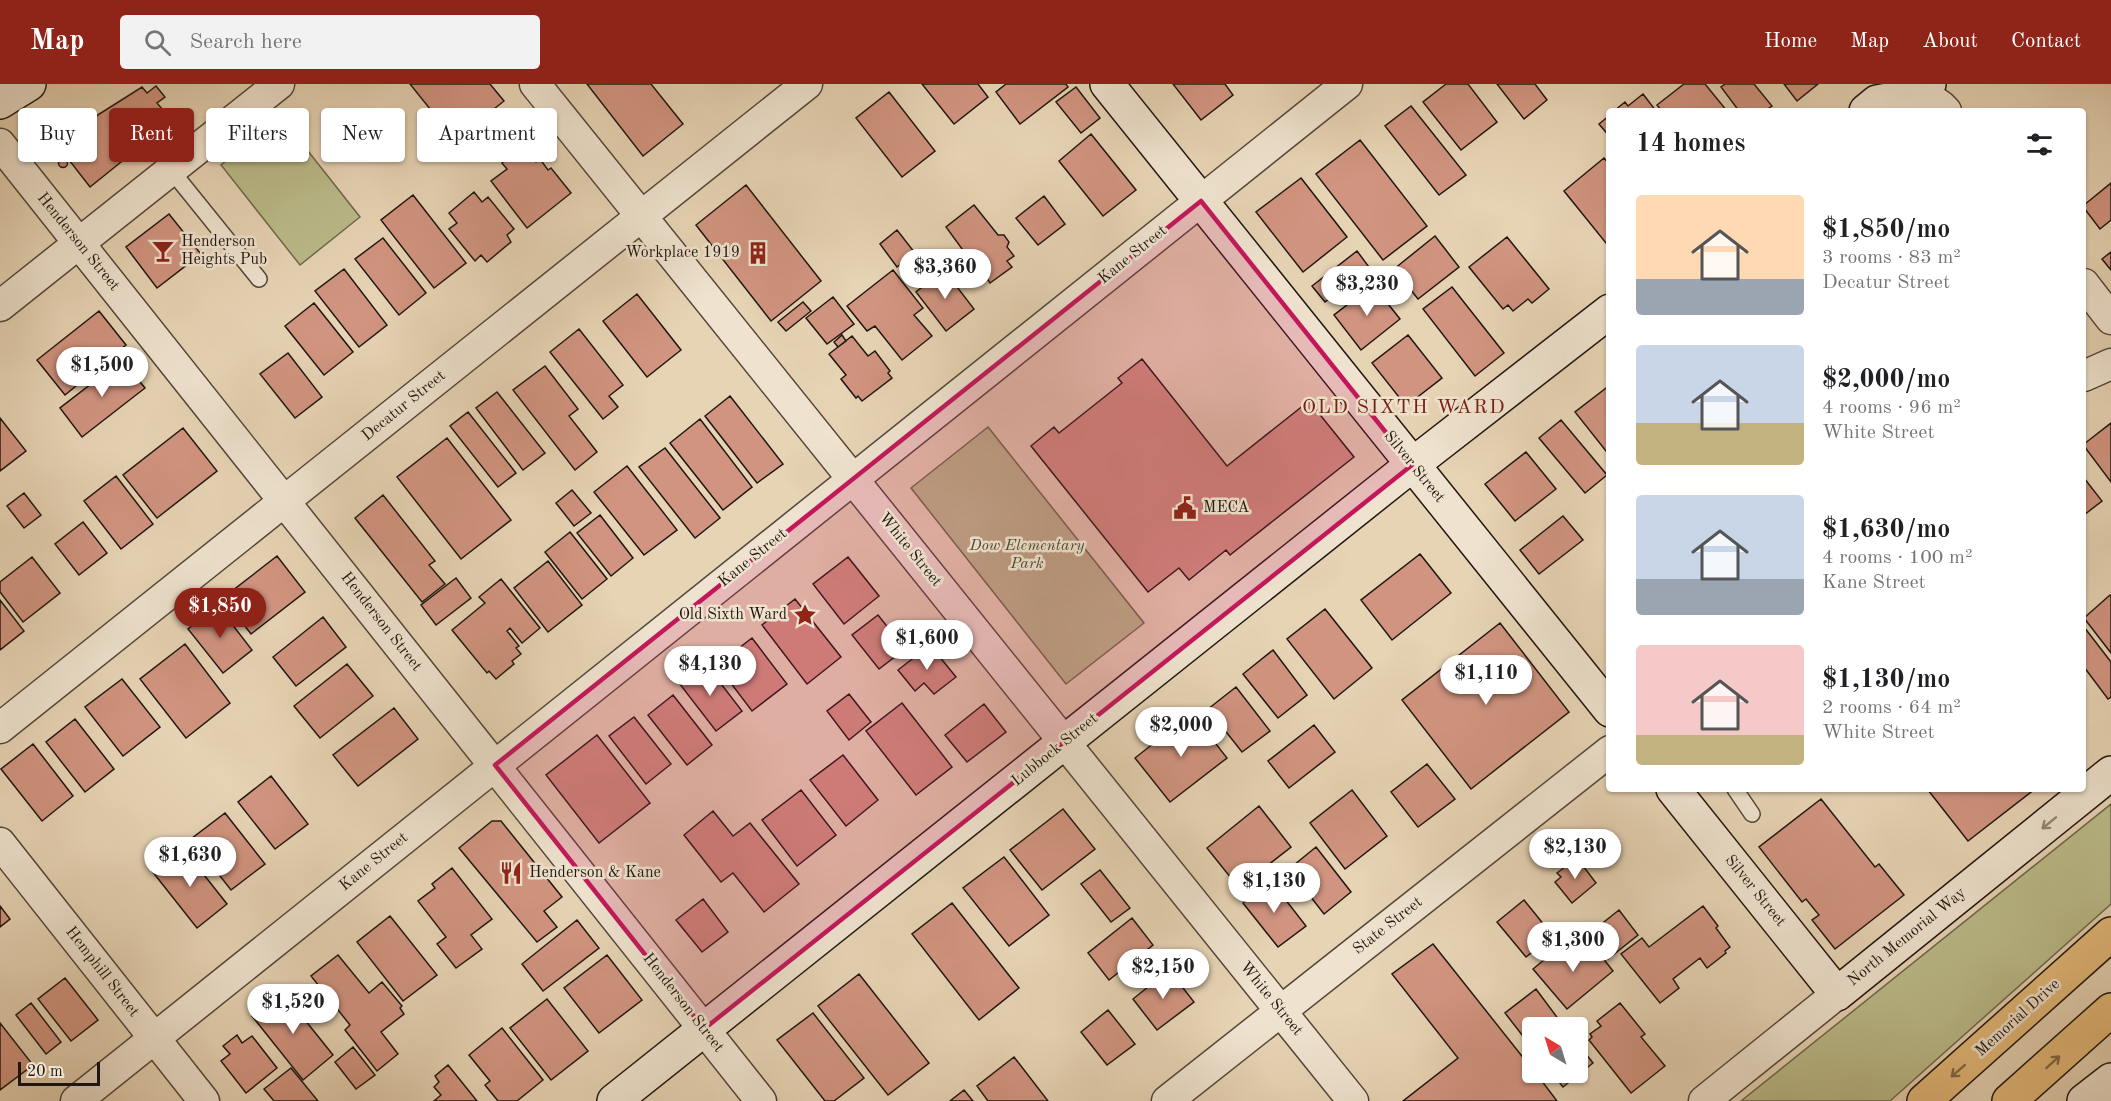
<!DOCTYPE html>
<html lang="en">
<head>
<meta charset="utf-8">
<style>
  body { margin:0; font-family:"Old Standard TT",serif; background:#f2f2f2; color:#202124; height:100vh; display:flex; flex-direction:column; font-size:22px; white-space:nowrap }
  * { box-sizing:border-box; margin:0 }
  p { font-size:20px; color:#757577 }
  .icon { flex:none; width:33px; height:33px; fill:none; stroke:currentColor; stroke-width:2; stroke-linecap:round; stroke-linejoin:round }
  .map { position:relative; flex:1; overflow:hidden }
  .sheet { position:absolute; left:1606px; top:24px; width:480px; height:684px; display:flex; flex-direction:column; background:#fff; border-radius:6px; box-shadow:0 2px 4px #0004 }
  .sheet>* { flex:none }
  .guide { position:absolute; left:18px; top:24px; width:570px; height:54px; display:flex; gap:12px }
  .needle { width:39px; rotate:322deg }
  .buttons { position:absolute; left:1522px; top:933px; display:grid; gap:12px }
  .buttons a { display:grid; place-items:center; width:66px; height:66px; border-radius:6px; background:#fff; box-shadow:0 2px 4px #0004; font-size:30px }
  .scale { position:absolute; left:18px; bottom:15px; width:82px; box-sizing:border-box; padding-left:6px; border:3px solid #211710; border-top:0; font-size:16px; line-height:21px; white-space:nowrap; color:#211710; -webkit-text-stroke:4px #efe3cf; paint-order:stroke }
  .price { position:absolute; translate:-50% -51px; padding:0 14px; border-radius:21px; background:#fff; color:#222; font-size:20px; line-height:39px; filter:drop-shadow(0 2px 3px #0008) }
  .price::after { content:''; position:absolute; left:50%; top:36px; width:18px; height:14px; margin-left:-9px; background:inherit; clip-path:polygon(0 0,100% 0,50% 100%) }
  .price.active { background:#8f2418; color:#fff }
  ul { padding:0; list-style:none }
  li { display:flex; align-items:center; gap:18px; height:150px; padding:0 30px }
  li span { display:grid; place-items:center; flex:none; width:168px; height:120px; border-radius:6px; color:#555 }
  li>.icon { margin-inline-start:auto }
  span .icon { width:72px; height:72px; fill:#fffc; stroke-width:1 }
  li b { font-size:26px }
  h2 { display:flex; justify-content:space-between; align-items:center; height:72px; padding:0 30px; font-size:26px }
  .chip { padding:0 21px; border-radius:6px; background:#fff; box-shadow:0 2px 4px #0004; font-size:21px; line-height:54px }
  .chip.active { background:#8f2418; color:#fff }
  header { display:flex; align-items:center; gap:36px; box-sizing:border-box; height:84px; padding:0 30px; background:#8f2418; color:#fff }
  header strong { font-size:28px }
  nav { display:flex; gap:33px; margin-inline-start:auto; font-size:21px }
  .search { width:420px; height:54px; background:#f2f2f2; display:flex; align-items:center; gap:15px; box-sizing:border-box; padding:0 21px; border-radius:6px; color:#757577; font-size:22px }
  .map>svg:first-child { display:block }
  .green { fill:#bbbb8a; stroke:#6e694d; stroke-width:1.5 }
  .building { fill:#d19480; stroke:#211710; stroke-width:1.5 }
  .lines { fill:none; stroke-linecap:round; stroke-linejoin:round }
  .lane-casing { stroke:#524639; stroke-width:18 }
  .street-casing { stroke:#524639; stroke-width:33 }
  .secondary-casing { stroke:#211710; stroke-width:36 }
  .primary-casing { stroke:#211710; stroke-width:36 }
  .lane { stroke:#efe3cf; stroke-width:15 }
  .street { stroke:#efe3cf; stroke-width:30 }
  .secondary { stroke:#efe3cf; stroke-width:33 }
  .primary { stroke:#e4ba7a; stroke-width:33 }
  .oneway { stroke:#928779 }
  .oneway2 { stroke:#826845 }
  .marked { fill:#c2185b; fill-opacity:0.2; stroke:#c2185b; stroke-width:4.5; stroke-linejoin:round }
  .labels { text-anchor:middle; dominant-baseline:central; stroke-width:5; stroke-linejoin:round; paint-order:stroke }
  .street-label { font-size:16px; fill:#211710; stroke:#efe3cf }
  .poi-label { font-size:16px; fill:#211710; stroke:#efe3cf; text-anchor:start }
  .park-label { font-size:16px; font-style:italic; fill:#4f4835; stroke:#efe3cf }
  .quarter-label { font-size:20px; letter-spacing:1.5px; fill:#7a1f14; stroke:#efe3cf }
</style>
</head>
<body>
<header>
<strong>Map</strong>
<div class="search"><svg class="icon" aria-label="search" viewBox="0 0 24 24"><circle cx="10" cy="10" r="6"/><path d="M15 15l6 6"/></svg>Search here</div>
<nav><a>Home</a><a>Map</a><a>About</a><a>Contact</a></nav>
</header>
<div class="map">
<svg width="2111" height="1017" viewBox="0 0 2111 1017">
  <rect width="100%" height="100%" fill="#e7d4b5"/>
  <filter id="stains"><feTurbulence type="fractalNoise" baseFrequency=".00333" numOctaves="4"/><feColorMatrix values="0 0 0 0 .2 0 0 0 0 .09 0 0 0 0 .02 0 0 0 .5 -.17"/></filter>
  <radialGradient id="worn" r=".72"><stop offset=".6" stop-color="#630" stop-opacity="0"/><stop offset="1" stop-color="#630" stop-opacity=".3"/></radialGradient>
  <path class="green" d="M282 34 360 133 300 181 221 81Z
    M988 343 1144 539 1066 600 911 404Z
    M2111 720V820L1890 1017H1741Z"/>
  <path class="building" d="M410 0H490L504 17 455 56Z
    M587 0H651L683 40 643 72Z
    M922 0H978L988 13 954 40Z
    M1006 0H1066L1068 3 1020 40 996 8Z
    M1173 0H1225L1233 11 1201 36Z
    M1446 0H1468L1497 38 1461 66 1423 18Z
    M1497 0H1535L1547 16 1524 35Z
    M1684 0H1705L1727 27H1662L1657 21Z
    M1725 0H1754L1772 22 1765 27H1739L1721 3Z
    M1784 0H1818L1797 17Z
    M156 2 165 13 157 19 172 37 90 103 55 58 142 3 147 9Z
    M1076 3 1100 34 1081 49 1056 18Z
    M889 8 935 67 902 93 856 34Z
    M1643 10 1656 27H1614L1625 18 1628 22Z
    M1411 22 1466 91 1439 111 1385 42Z
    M1610 31V53L1599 40Z
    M1091 50 1136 106 1103 132 1059 77Z
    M1360 56 1427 142 1383 176 1316 90Z
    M524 62 536 78 540 75 548 86 551 84 571 109 527 144 491 97 507 85 502 79Z
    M1604 74 1610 81V164L1564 107Z
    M58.5 79a4.5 4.5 0 1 1 9 0a4.5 4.5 0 1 1-9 0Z
    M1301 94 1347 153 1303 188 1256 128Z
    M2111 99V136L2100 145 2084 124V121Z
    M746 101 821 197 771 237 696 141Z
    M474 108 482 118 488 113 514 145 507 151 511 158 487 178 481 171 475 177 449 145 457 139 449 129Z
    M413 111 466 179 434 204 381 136Z
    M1044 112 1065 140 1038 161 1016 134Z
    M974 121 998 151H1004L1009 158 1007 163 1014 172 1007 177 1012 183 990 199 986 193 984 195 946 143Z
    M169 130 201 170 157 204 126 163Z
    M897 146 915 169 897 183 880 160Z
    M1435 152 1459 183 1418 215 1394 185Z
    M1507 153 1549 205 1532 219 1528 215 1513 227 1508 221 1503 225 1469 183Z
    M383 154 426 209 399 231 355 175Z
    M1357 167 1369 183 1325 218 1312 202Z
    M2111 168V186L2102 175Z
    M344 185 387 241 359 263 315 207Z
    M893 186 923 224 914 231 932 252 902 276 875 242 867 247 847 222Z
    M944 186 974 225 946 247 916 208Z
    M1373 201 1400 235 1361 266 1334 231Z
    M1452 203 1504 269 1475 292 1423 225Z
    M637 210 681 266 647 293 603 237Z
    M833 213 854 240 827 260 806 234Z
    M803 218 811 227 786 247 778 238Z
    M314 219 353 268 324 291 285 242Z
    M99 227 126 261 65 311 37 276Z
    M579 245 623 301 609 312 618 323 603 335 550 268Z
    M842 251 846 257 838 263 834 258Z
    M1408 251 1442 294 1406 322 1372 279Z
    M852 252 868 272 875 267 890 287 888 289 892 294 862 317 858 312 856 314 841 295 846 291 829 270Z
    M288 269 322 313 295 334 260 290Z
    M1142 275 1227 382 1309 317 1354 373 1230 471 1226 466 1189 496 1179 484 1148 508 1031 362 1054 343 1059 349 1122 299 1118 294Z
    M122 276 145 304 82 353 60 324Z
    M545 282 578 325 569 332 597 368 575 386 513 306Z
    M1610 301V364L1606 367 1575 328Z
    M497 308 545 369 523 386 476 324Z
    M730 312 783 380 757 399 705 332Z
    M468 328 516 389 498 403 450 342Z
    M0 334 26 367 0 387Z
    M700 335 752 403 723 426 670 359Z
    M1561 336 1607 391 1585 409 1539 354Z
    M2111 339V398L2084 362V360Z
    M183 344 217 387 157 434 123 391Z
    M447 354 511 436 461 475 397 393Z
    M665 364 720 434 695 454 639 383Z
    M1526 368 1556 405 1515 437 1485 400Z
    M627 382 677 446 644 471 594 408Z
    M116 392 153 440 121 465 84 417Z
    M2084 394 2102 417 2084 431Z
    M572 406 591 429 574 442 556 419Z
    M24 409 41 431 24 444 7 422Z
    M383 411 435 477 429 481 445 500 422 518 355 434Z
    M600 431 633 474 611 492 577 449Z
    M1563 432 1583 456 1539 490 1520 466Z
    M83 438 107 469 79 491 55 460Z
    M570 448 607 495 582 515 545 468Z
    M1420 470 1451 509 1392 556 1361 516Z
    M277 472 305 508 251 550 223 514Z
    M32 473 60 509 23 538 0 508V498Z
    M848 473 879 512 844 540 813 500Z
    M548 477 582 521 548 548 514 504Z
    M456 494 471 514 436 541 421 521Z
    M501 495 540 544 522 559 510 544 507 547 519 562 516 564 521 570 512 577 514 580 496 595 489 587 487 589 452 546 485 519 479 513Z
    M2110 511 2111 512V569L2084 534Z
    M795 515 841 573 807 600 762 541Z
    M0 516 24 547 0 566Z
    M218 522 252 566 223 589 188 545Z
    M1325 525 1372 584 1334 615 1287 555Z
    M878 531 905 565 879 585 852 551Z
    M323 533 346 563 296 602 273 573Z
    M1500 539 1569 628 1471 705 1402 616Z
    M2084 543 2111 578V613L2108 615 2084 583Z
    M752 554 787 600 752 627 717 581Z
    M185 560 230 619 186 654 140 595Z
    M930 561 956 593 934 610 924 599 915 607 898 586Z
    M1273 566 1307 611 1278 634 1243 590Z
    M705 579 742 627 716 647 679 599Z
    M347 580 373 612 320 654 294 622Z
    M122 595 160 643 123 672 85 623Z
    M1236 603 1270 647 1242 668 1208 625Z
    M849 610 871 638 849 656 827 627Z
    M673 611 712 661 687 681 648 631Z
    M902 619 952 683 916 711 866 647Z
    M984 620 1006 648 967 678 945 651Z
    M394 624 418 655 358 702 333 671Z
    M1192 629 1227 674 1170 718 1135 674Z
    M634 633 671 680 646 700 609 652Z
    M75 635 114 685 85 708 46 658Z
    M1314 641 1335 668 1289 704 1268 677Z
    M597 651 650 719 599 759 546 691Z
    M33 660 73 712 42 737 1 685Z
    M843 671 878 716 846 742 810 696Z
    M1427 680 1455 715 1418 743 1391 708Z
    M271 692 308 740 275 765 238 718Z
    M1929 705H2035L1968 757 1928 706Z
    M801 706 836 751 797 782 762 736Z
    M1352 706 1387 752 1345 785 1310 739Z
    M1821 715 1875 783 1879 780 1904 811 1835 865 1812 836 1819 831 1806 815 1802 818 1759 763Z
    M1259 722 1291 763 1239 804 1207 764Z
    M1063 725 1095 765 1042 806 1010 766Z
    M713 727 733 752 750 739 799 800 764 828 733 789 721 798 684 751Z
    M225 729 265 780 231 806 191 755Z
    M492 737H501L562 813 544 827 557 843 537 858 459 764Z
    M182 763 227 820 197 844 152 787Z
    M1316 763 1351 808 1324 830 1289 785Z
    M1004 773 1049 831 1009 862 963 804Z
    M1577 774 1596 799 1572 819 1555 798 1561 793 1557 789Z
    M452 784 492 835 471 851 482 865 456 884 437 860 446 853 418 817 435 804 432 800Z
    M1100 786 1130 824 1111 838 1081 800Z
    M1271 797 1306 842 1278 863 1243 819Z
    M703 815 728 848 702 868 676 836Z
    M1524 816 1553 852 1526 873 1497 838Z
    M952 819 1019 904 979 936 912 850Z
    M0 822 10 835 0 843Z
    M1703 822 1718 842 1716 844 1730 863 1725 867 1726 869 1707 884 1700 874 1673 895 1679 904 1660 919 1621 870 1642 854 1649 863Z
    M1619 826 1638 851 1608 875 1589 850Z
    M390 832 437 891 403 917 357 858Z
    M1132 834 1153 861 1109 896 1088 869Z
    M577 836 599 864 543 907 522 880Z
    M1433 860 1533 986V988H1535L1557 1017H1403L1458 974 1392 890Z
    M1582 860 1587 866 1591 862 1594 863 1613 887 1567 925 1533 885 1555 867H1574Z
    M338 871 369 909 382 898 402 922 400 924 404 930 381 948 398 970 377 987 345 946 350 941 311 892Z
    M607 871 642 916 599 949 564 904Z
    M1169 886 1194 918 1157 946 1133 915Z
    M859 890 929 979 888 1011 818 922Z
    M65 894 98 936 71 957 38 915Z
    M1536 905 1565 944H1533V965L1505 929Z
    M290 908 310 932 305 936 333 971 303 996 252 932 269 918 272 923Z
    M547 915 588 967 551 996 510 944Z
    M31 919 61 958 46 970 16 931Z
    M1620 919 1645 950 1641 953 1665 982 1631 1009 1589 956 1592 953 1590 950 1601 942 1597 937Z
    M1108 926 1135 960 1107 981 1081 948Z
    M813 929 864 994 834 1017H825L777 956Z
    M0 939 33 981 0 1006Z
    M502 944 543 996 517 1017H498L485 1001 490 997 469 971Z
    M237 951 242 959 252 952 277 984 246 1009 221 977 230 970 223 962Z
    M1578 960 1593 979 1563 1003 1551 988H1578Z
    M353 963 375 991 356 1005 335 978Z
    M1014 973 1048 1017H988L977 1002Z
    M448 981 477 1017H434L441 1011 434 1003 439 998 435 992Z
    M291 984 318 1017H274L264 1005Z
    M964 1006 973 1017H950Z"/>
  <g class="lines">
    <g class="lane-casing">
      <path id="lane" d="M171 86 259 195
        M1735 705 1752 730"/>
    </g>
    <g class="street-casing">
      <path id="street" d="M535 0 1353 1017
        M1907 0C1920 17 1934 12 1946 27
        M0 60 761 1017
        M2084 200 2111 235
        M0 222 279 0
        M2084 292 2111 280
        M0 644 807 0
        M0 759 204 1017
        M76 1017 1347 0
        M1167 1017 1610 667
        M1704 1017 1837 910"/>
    </g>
    <g class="secondary-casing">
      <path id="secondary" d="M1107 0 1610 626
        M0 18 29 0
        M1866 27 1877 18 1915 11 1929 0
        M1673 705 1837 910 2111 689
        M614 1017 1412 381 1610 227
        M2084 1017 2111 996"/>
    </g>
    <g class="primary-casing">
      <path id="primary" d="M1924 1017 2111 850
        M2009 1017 2111 926"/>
    </g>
    <use href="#lane" class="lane"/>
    <use href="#street" class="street"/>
    <use href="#secondary" class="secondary"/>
    <use href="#primary" class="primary"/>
  </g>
  <defs><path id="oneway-shaft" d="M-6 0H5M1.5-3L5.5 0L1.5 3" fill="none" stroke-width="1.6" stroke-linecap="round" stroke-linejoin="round" transform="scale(1.5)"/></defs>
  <use class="oneway" href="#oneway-shaft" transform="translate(2049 739) rotate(141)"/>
  <g class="oneway2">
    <use href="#oneway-shaft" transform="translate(2053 978) rotate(-42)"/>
    <use href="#oneway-shaft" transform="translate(1958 987) rotate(139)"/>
  </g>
  <path class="marked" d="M1201 117 1412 381 704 945 495 681Z"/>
  <defs>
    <g id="bar-bare" transform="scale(1.8)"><path d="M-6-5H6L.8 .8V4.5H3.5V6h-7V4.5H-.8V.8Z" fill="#8f2418" stroke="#efe3cf" stroke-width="2.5" paint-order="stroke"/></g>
    <g id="building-bare" transform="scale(1.8)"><path d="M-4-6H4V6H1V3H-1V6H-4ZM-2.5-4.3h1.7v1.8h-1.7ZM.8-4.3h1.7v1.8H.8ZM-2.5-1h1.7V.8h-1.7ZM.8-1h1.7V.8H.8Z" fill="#8f2418" stroke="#efe3cf" stroke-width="2.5" paint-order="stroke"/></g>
    <g id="civic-bare" transform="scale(1.8)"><path d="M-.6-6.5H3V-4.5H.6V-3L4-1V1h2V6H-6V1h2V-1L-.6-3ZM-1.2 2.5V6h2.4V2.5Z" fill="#8f2418" stroke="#efe3cf" stroke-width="2.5" paint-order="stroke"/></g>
    <g id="sight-bare" transform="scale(1.8)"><path d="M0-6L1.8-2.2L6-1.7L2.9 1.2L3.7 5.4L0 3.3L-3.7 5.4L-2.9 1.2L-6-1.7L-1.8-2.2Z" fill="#8f2418" stroke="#efe3cf" stroke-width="2.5" paint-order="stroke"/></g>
    <g id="restaurant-bare" transform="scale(1.8)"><path d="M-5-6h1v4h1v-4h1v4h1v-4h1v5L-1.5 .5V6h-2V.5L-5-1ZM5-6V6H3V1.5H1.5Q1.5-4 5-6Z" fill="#8f2418" stroke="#efe3cf" stroke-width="2.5" paint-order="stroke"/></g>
  </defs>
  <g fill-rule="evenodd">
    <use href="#bar-bare" x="163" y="167"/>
    <use href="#building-bare" x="758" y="169"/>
    <use href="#civic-bare" x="1185" y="424"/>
    <use href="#sight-bare" x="805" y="531"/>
    <use href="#restaurant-bare" x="511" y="789"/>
  </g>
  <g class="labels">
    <g class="street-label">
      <text transform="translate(78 158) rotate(51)">Henderson Street</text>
      <text transform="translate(1133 171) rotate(-39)">Kane Street</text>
      <text transform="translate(404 322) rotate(-39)">Decatur Street</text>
      <text transform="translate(1414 383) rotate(51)">Silver Street</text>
      <text transform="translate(910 466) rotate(51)">White Street</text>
      <text transform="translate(753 474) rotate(-39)">Kane Street</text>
      <text transform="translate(381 538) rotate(52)">Henderson Street</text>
      <text transform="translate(1055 666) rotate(-39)">Lubbock Street</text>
      <text transform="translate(374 778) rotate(-39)">Kane Street</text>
      <text transform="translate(1755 807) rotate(51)">Silver Street</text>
      <text transform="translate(1388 842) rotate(-38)">State Street</text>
      <text transform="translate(1907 853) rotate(-39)">North Memorial Way</text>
      <text transform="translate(102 888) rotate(52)">Hemphill Street</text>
      <text transform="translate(1271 915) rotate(51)">White Street</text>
      <text transform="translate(683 919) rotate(52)">Henderson Street</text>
      <text transform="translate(2018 934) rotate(-42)">Memorial Drive</text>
    </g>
    <g class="poi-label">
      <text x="181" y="158">Henderson<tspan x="181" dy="18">Heights Pub</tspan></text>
      <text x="740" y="169" text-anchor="end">Workplace 1919</text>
      <text x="1203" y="424">MECA</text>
      <text x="787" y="531" text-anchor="end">Old Sixth Ward</text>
      <text x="529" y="789">Henderson &amp; Kane</text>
    </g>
    <g class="park-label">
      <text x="1027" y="462">Dow Elementary<tspan x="1027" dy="18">Park</tspan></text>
    </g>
    <g class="quarter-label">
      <text x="1404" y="324">OLD SIXTH WARD</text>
    </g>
  </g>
  <rect width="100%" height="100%" filter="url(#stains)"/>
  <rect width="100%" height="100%" fill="url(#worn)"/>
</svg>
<div class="buttons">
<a><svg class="needle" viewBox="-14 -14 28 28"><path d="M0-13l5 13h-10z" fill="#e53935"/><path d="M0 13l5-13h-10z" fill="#757577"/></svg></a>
</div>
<div class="scale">20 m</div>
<b class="price" style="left:945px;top:216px">$3,360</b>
<b class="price" style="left:1367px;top:233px">$3,230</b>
<b class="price" style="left:102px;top:314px">$1,500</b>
<b class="price active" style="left:220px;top:555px">$1,850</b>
<b class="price" style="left:927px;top:587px">$1,600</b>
<b class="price" style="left:710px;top:613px">$4,130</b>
<b class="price" style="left:1486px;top:622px">$1,110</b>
<b class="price" style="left:1181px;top:674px">$2,000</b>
<b class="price" style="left:1575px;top:796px">$2,130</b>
<b class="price" style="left:190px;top:804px">$1,630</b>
<b class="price" style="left:1274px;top:830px">$1,130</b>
<b class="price" style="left:1573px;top:889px">$1,300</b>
<b class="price" style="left:1163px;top:916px">$2,150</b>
<b class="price" style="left:293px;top:951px">$1,520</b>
<div class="guide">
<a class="chip">Buy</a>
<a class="chip active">Rent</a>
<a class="chip">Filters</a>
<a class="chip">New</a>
<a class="chip">Apartment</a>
</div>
<section class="sheet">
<h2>14 homes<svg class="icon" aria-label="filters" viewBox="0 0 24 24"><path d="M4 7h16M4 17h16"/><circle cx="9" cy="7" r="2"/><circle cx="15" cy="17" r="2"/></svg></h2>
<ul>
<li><span style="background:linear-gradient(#ffd9b3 70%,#9aa5b1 0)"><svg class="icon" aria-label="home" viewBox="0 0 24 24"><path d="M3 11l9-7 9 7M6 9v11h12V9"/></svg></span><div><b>$1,850/mo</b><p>3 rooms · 83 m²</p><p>Decatur Street</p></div></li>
<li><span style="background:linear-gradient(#c9d6e8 65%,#c2b280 0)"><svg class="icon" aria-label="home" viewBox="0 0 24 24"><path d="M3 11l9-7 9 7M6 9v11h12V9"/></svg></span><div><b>$2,000/mo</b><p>4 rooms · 96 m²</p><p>White Street</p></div></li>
<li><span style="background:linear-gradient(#c9d6e8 70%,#9aa5b1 0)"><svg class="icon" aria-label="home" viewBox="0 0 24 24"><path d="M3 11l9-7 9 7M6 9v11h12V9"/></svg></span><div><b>$1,630/mo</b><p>4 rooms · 100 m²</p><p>Kane Street</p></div></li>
<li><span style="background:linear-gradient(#f6c9c9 75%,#c2b280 0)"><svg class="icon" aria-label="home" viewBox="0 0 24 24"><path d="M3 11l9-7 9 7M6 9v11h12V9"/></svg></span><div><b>$1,130/mo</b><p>2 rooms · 64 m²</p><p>White Street</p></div></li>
</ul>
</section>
</div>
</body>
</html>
